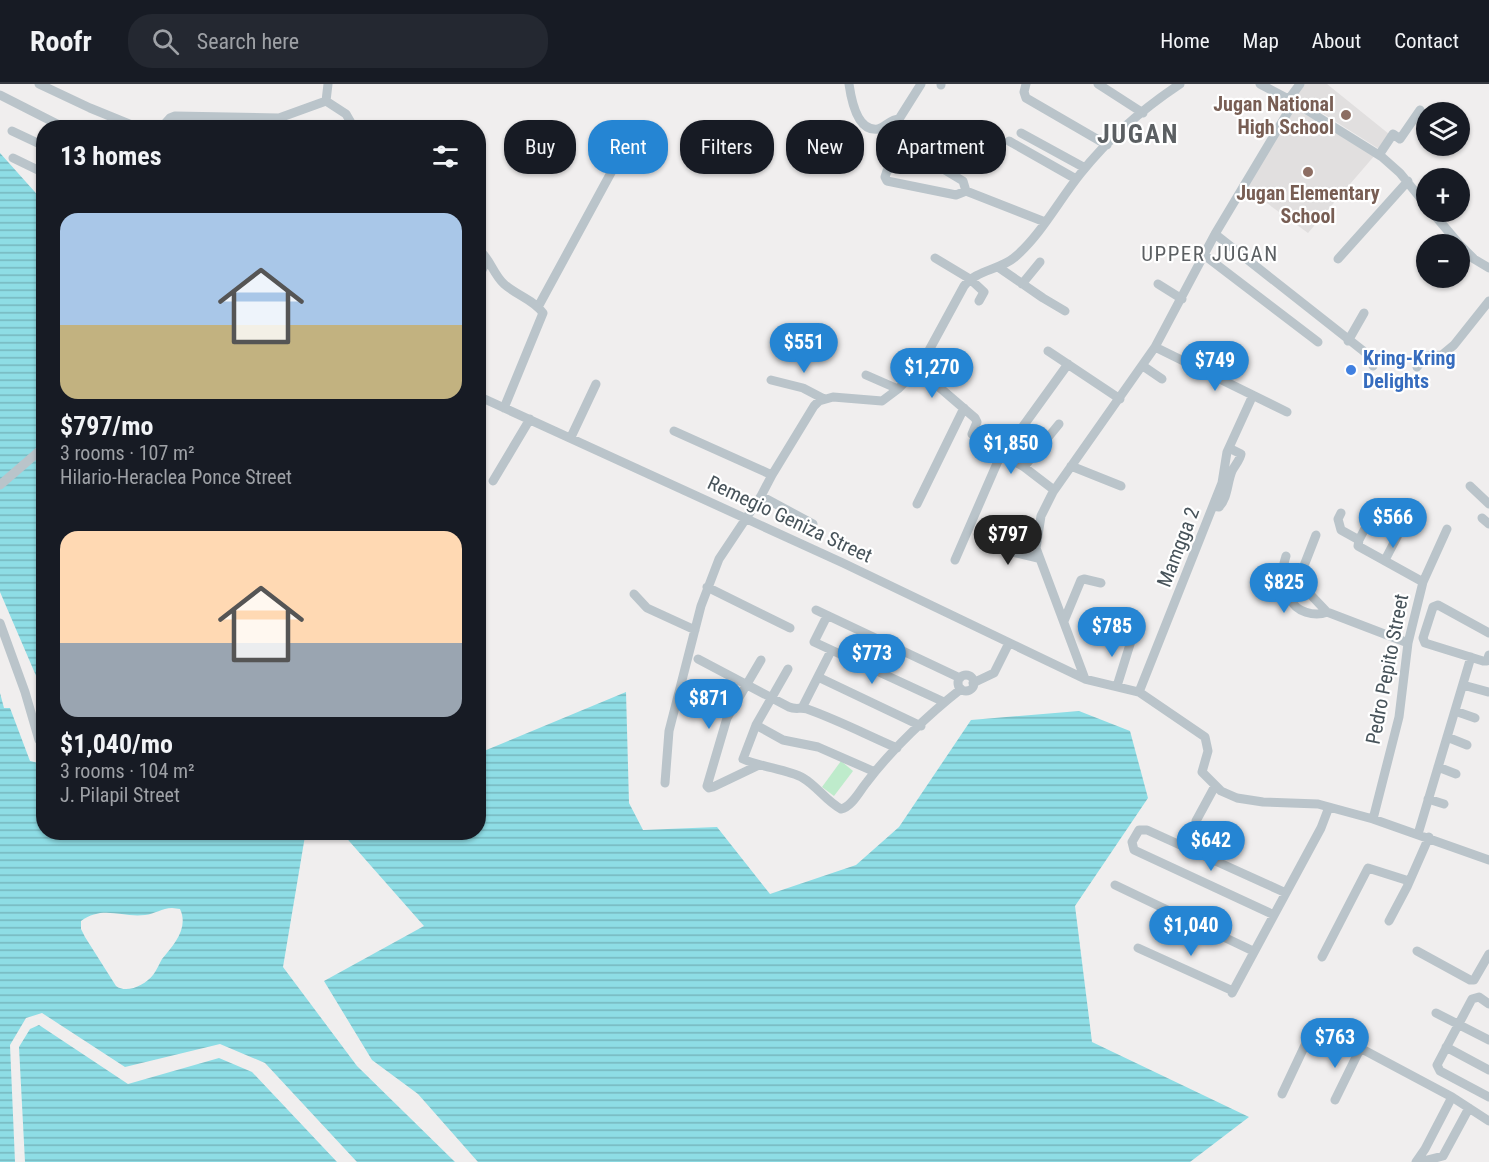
<!DOCTYPE html>
<html lang="en">
<head>
<meta charset="utf-8">
<style>
  body { margin:0; font-family:"Roboto Condensed",sans-serif; background:#242831; color:#f1f3f6; height:100vh; display:flex; flex-direction:column; font-size:22px; white-space:nowrap }
  * { box-sizing:border-box; margin:0 }
  p { font-size:20px; color:#9ea1a6 }
  .icon { flex:none; width:33px; height:33px; fill:none; stroke:currentColor; stroke-width:2; stroke-linecap:round; stroke-linejoin:round }
  .map { position:relative; flex:1; overflow:hidden }
  .sheet { position:absolute; left:36px; top:36px; width:450px; height:720px; display:flex; flex-direction:column; background:#171b24; border-radius:24px; box-shadow:0 2px 4px #0004 }
  .sheet>* { flex:none }
  .hud { position:absolute; left:504px; top:36px; width:570px; height:54px; display:flex; gap:12px }
  .buttons { position:absolute; left:1416px; top:18px; display:grid; gap:12px }
  .buttons a { display:grid; place-items:center; width:54px; height:54px; border-radius:50%; background:#171b24; box-shadow:0 2px 4px #0004; font-size:30px }
  .price { position:absolute; translate:-50% -51px; padding:0 14px; border-radius:21px; background:#2585d3; color:#fff; font-size:20px; line-height:39px; filter:drop-shadow(0 2px 3px #0008) }
  .price::after { content:''; position:absolute; left:50%; top:36px; width:18px; height:14px; margin-left:-9px; background:inherit; clip-path:polygon(0 0,100% 0,50% 100%) }
  .price.on { background:#222; color:#fff }
  ul { padding:0; list-style:none }
  li { display:grid; align-content:center; gap:12px; height:318px; padding:0 24px }
  li span { display:grid; place-items:center; height:186px; border-radius:18px; color:#555 }
  li>.icon { margin-inline-start:auto }
  span .icon { width:108px; height:108px; fill:#fffc; stroke-width:1 }
  li b { font-size:26px }
  h2 { display:flex; justify-content:space-between; align-items:center; height:72px; padding:0 24px; font-size:26px }
  .chip { padding:0 21px; border-radius:24px; background:#171b24; box-shadow:0 2px 4px #0004; font-size:21px; line-height:54px }
  .chip.on { background:#2585d3; color:#fff }
  header { display:flex; align-items:center; gap:36px; box-sizing:border-box; height:84px; padding:0 30px; background:#171b24; border-bottom:2px solid #363941 }
  header strong { font-size:28px }
  nav { display:flex; gap:33px; margin-inline-start:auto; font-size:21px }
  .search { width:420px; height:54px; background:#242831; display:flex; align-items:center; gap:15px; box-sizing:border-box; padding:0 21px; border-radius:24px; color:#9ea1a6; font-size:22px }
  .map>svg:first-child { display:block }
  .education { fill:#e1dfdf }
  .park { fill:#beebcb }
  .water { fill:url(#water-rules); fill-rule:evenodd }
  .lines { fill:none; stroke-linecap:round; stroke-linejoin:round }
  .minor { stroke:#bac4ca; stroke-width:9 }
  .education-dot { fill:#8d6e63; stroke:#fff; stroke-width:2 }
  .shop-dot { fill:#3f7fe0; stroke:#fff; stroke-width:2 }
  .labels { text-anchor:middle; dominant-baseline:central; stroke-width:4.5; stroke-linejoin:round; paint-order:stroke }
  .education-label { font-size:20px; font-weight:bold; fill:#785e54; stroke:#fff; text-anchor:end }
  .shop-label { font-size:20px; font-weight:bold; fill:#366cbe; stroke:#fff; text-anchor:start }
  .street-label { font-size:20px; fill:#47535a; stroke:#fff }
  .neighbourhood-label { font-size:21px; letter-spacing:1.5px; fill:#5b5f62; stroke:#fff }
  .district-label { font-size:26px; font-weight:bold; letter-spacing:1.5px; fill:#5b5f62; stroke:#fff }
</style>
</head>
<body>
<header>
<strong>Roofr</strong>
<div class="search"><svg class="icon" aria-label="search" viewBox="0 0 24 24"><circle cx="10" cy="10" r="6"/><path d="M15 15l6 6"/></svg>Search here</div>
<nav><a>Home</a><a>Map</a><a>About</a><a>Contact</a></nav>
</header>
<div class="map">
<svg width="1489" height="1078" viewBox="0 0 1489 1078">
  <defs>
    <pattern id="water-rules" width="6" height="5" patternUnits="userSpaceOnUse" patternTransform="scale(1.5)"><rect width="6" height="5" fill="#8edde5"/><path d="M0 2.5h6" fill="none" stroke="#76b6bd"/></pattern>
  </defs>
  <rect width="100%" height="100%" fill="#f0eeee"/>
  <path class="education" d="M1303 0H1327L1389 50 1379 65 1295 12Z
    M1294 22 1375 71 1308 149 1246 104Z"/>
  <path class="park" d="M841 677 853 687 834 712 822 703Z"/>
  <path class="water" d="M0 69 43 117V608L0 508Z
    M626 608 629 719 643 746 717 743 770 810 856 781 899 743 971 636 1079 627 1130 647 1148 714 1075 822 1092 958 1249 1033 1190 1078H478L418 1010 372 976 324 897 424 842 342 749 478 748 479 669Z
    M0 609 4 624H10L30 677 43 680 44 748H298L305 752 283 883 357 982 455 1078H357L265 979 220 960 125 983 42 929 26 934 10 961 15 1078H0ZM172 824 180 825C189 844 174 861 162 875 159 880 157 886 153 891 145 901 127 910 116 902L85 853 81 845V837C103 821 122 834 145 831 155 830 162 824 172 824Z
    M39 941 128 1000 219 974 252 988 337 1078H25L19 963 30 945Z"/>
  <g class="lines">
    <path class="minor" d="M39 0 90 24 139 44
      M849 0C851 14 857 48 878 45 886 43 890 35 899 35
      M921 0 899 35 900 59 963 97 966 107
      M1026 0 1024 8 1026 14 1107 61
      M1098 0 1143 29
      M1260 0 1294 18 1382 73 1400 89 1426 121
      M941 1V0
      M0 11 65 44
      M1289 15 1300 0
      M326 17 328 0
      M161 44 170 34 175 32 279 34 326 17 346 30 354 44
      M12 47 44 62
      M1021 49 1085 84
      M1009 57 1076 95
      M912 65 887 87 885 93 887 97 956 111 966 107 1045 138
      M1379 71 1393 50 1400 55 1420 26
      M13 74 44 89
      M1432 128 1459 160
      M1215 150 1371 273 1373 282
      M1460 161 1474 175 1489 184
      M478 165C490 174 493 190 504 200 516 211 534 216 543 229L504 324
      M1204 171 1318 258
      M935 174 970 195 984 208 979 217
      M1338 175 1408 97
      M998 183 1043 214 1065 227
      M478 194 487 176
      M1022 200 1040 178
      M1158 200 1182 215
      M538 223 619 74
      M1348 257 1364 229
      M1155 263 1287 328
      M1048 267 1120 315
      M1143 282 1162 295
      M1417 283 1426 272 1442 271 1454 261 1489 217
      M918 285 975 334 977 338 972 350 980 357 1024 383 1054 406
      M866 291 898 305
      M771 296 803 304 824 315
      M478 312 843 479 1085 595 1139 608 1205 653 1208 667 1202 688 1221 707 1237 714 1263 718 1318 720 1373 735 1489 776
      M674 347 772 391
      M571 353 596 300
      M1071 382 1121 402
      M1024 383 1059 340
      M493 397 530 335
      M0 401 44 363
      M1470 402 1489 420
      M761 412 813 440
      M917 420 964 324
      M1213 422 1219 423C1228 414 1227 399 1232 387 1235 381 1240 376 1241 370L1229 364
      M1341 429 1338 435 1341 446 1359 456
      M1373 429 1359 456 1358 462 1423 498
      M1482 434 1489 440
      M1316 451 1291 515C1295 528 1315 533 1327 528
      M983 461 1038 474
      M1286 472 1284 479 1288 487 1327 528 1408 559
      M955 476 998 377 1068 280
      M1385 476 1411 426
      M707 503 790 544
      M634 510 647 524 695 546
      M816 526 960 594
      M827 532 814 558 944 618
      M1064 537 1081 496 1084 495 1101 499
      M0 539 25 608 39 656 44 660
      M1489 549 1438 521 1433 523 1423 554 1425 559 1483 577H1487L1489 571
      M698 575 789 623C796 626 800 623 807 625 838 636 867 651 897 664
      M788 585 756 641 743 675C761 683 789 686 803 694 817 702 826 717 841 725 852 723 860 706 867 698 891 666 929 630 961 605
      M958 599a8 8 0 1 1 16 0a8 8 0 1 1-16 0Z
      M818 593 921 642
      M1085 595 1036 464 1041 432 1053 408 1155 263 1215 150 1294 18
      M973 599 994 589 1009 559
      M1463 601 1488 608
      M1117 602 1132 554
      M1139 608 1222 399 1227 368 1253 311
      M802 624 831 567
      M1455 627 1475 634
      M756 641 783 656 818 663 875 688
      M1447 653 1467 661
      M757 682 713 703 709 704 707 702 727 634 761 576
      M1438 683 1456 690
      M665 699 669 647 701 522 719 475 761 412 772 391 814 322 819 317 833 313 882 317 898 305 918 285 927 270 964 202C976 186 1000 186 1015 173 1041 151 1059 116 1081 89 1108 55 1144 24 1180 0
      M1428 715 1444 720
      M1373 735 1399 633 1408 559 1423 498 1447 445
      M1196 737 1215 702
      M1418 750 1471 573
      M1115 801 1253 867
      M1274 831 1134 766 1132 758 1139 746H1147L1286 809
      M1389 837 1407 803 1429 753
      M1138 864 1233 907
      M1417 867 1470 896H1474L1489 870
      M1322 873 1368 784 1409 797
      M1232 909 1321 744 1329 723
      M1489 920 1479 913 1472 915 1437 981 1440 987 1489 1013
      M1436 929 1489 956
      M1446 963 1489 986
      M1282 1010 1315 940 1452 1013 1489 1037
      M1335 1016 1360 965
      M1416 1078 1425 1065 1452 1013
      M1419 1078 1443 1072 1469 1024"/>
  </g>
  <g class="education-dot">
    <circle cx="1346" cy="31" r="6"/>
    <circle cx="1308" cy="88" r="6"/>
  </g>
  <circle class="shop-dot" cx="1351" cy="286" r="6"/>
  <g class="labels">
    <g class="education-label">
      <text x="1334" y="20">Jugan National<tspan x="1334" dy="23">High School</tspan></text>
      <text x="1308" y="109" text-anchor="middle">Jugan Elementary<tspan x="1308" dy="23">School</tspan></text>
    </g>
    <g class="shop-label">
      <text x="1363" y="274">Kring-Kring<tspan x="1363" dy="23">Delights</tspan></text>
    </g>
    <g class="street-label">
      <text transform="translate(790 435) rotate(25)">Remegio Geniza Street</text>
      <text transform="translate(1178 463) rotate(-69)">Mamgga 2</text>
      <text transform="translate(1387 585) rotate(-79)">Pedro Pepito Street</text>
    </g>
    <g class="neighbourhood-label">
      <text x="1210" y="170">UPPER JUGAN</text>
    </g>
    <g class="district-label">
      <text x="1138" y="50">JUGAN</text>
    </g>
  </g>
</svg>
<div class="buttons">
<a><svg class="icon" aria-label="layers" viewBox="0 0 24 24"><path d="M12 4l9 5-9 5-9-5zM3 14l9 5 9-5"/></svg></a>
<a>+</a>
<a>−</a>
</div>
<b class="price" style="left:804px;top:290px">$551</b>
<b class="price" style="left:1215px;top:308px">$749</b>
<b class="price" style="left:932px;top:315px">$1,270</b>
<b class="price" style="left:1011px;top:391px">$1,850</b>
<b class="price" style="left:1393px;top:465px">$566</b>
<b class="price on" style="left:1008px;top:482px">$797</b>
<b class="price" style="left:1284px;top:530px">$825</b>
<b class="price" style="left:1112px;top:574px">$785</b>
<b class="price" style="left:872px;top:601px">$773</b>
<b class="price" style="left:709px;top:646px">$871</b>
<b class="price" style="left:1211px;top:788px">$642</b>
<b class="price" style="left:1191px;top:873px">$1,040</b>
<b class="price" style="left:1335px;top:985px">$763</b>
<div class="hud">
<a class="chip">Buy</a>
<a class="chip on">Rent</a>
<a class="chip">Filters</a>
<a class="chip">New</a>
<a class="chip">Apartment</a>
</div>
<section class="sheet">
<h2>13 homes<svg class="icon" aria-label="filters" viewBox="0 0 24 24"><path d="M4 7h16M4 17h16"/><circle cx="9" cy="7" r="2"/><circle cx="15" cy="17" r="2"/></svg></h2>
<ul>
<li><span style="background:linear-gradient(#a9c7e8 60%,#c2b280 0)"><svg class="icon" aria-label="home" viewBox="0 0 24 24"><path d="M3 11l9-7 9 7M6 9v11h12V9"/></svg></span><div><b>$797/mo</b><p>3 rooms · 107 m²</p><p>Hilario-Heraclea Ponce Street</p></div></li>
<li><span style="background:linear-gradient(#ffd9b3 60%,#9aa5b1 0)"><svg class="icon" aria-label="home" viewBox="0 0 24 24"><path d="M3 11l9-7 9 7M6 9v11h12V9"/></svg></span><div><b>$1,040/mo</b><p>3 rooms · 104 m²</p><p>J. Pilapil Street</p></div></li>
</ul>
</section>
</div>
</body>
</html>
